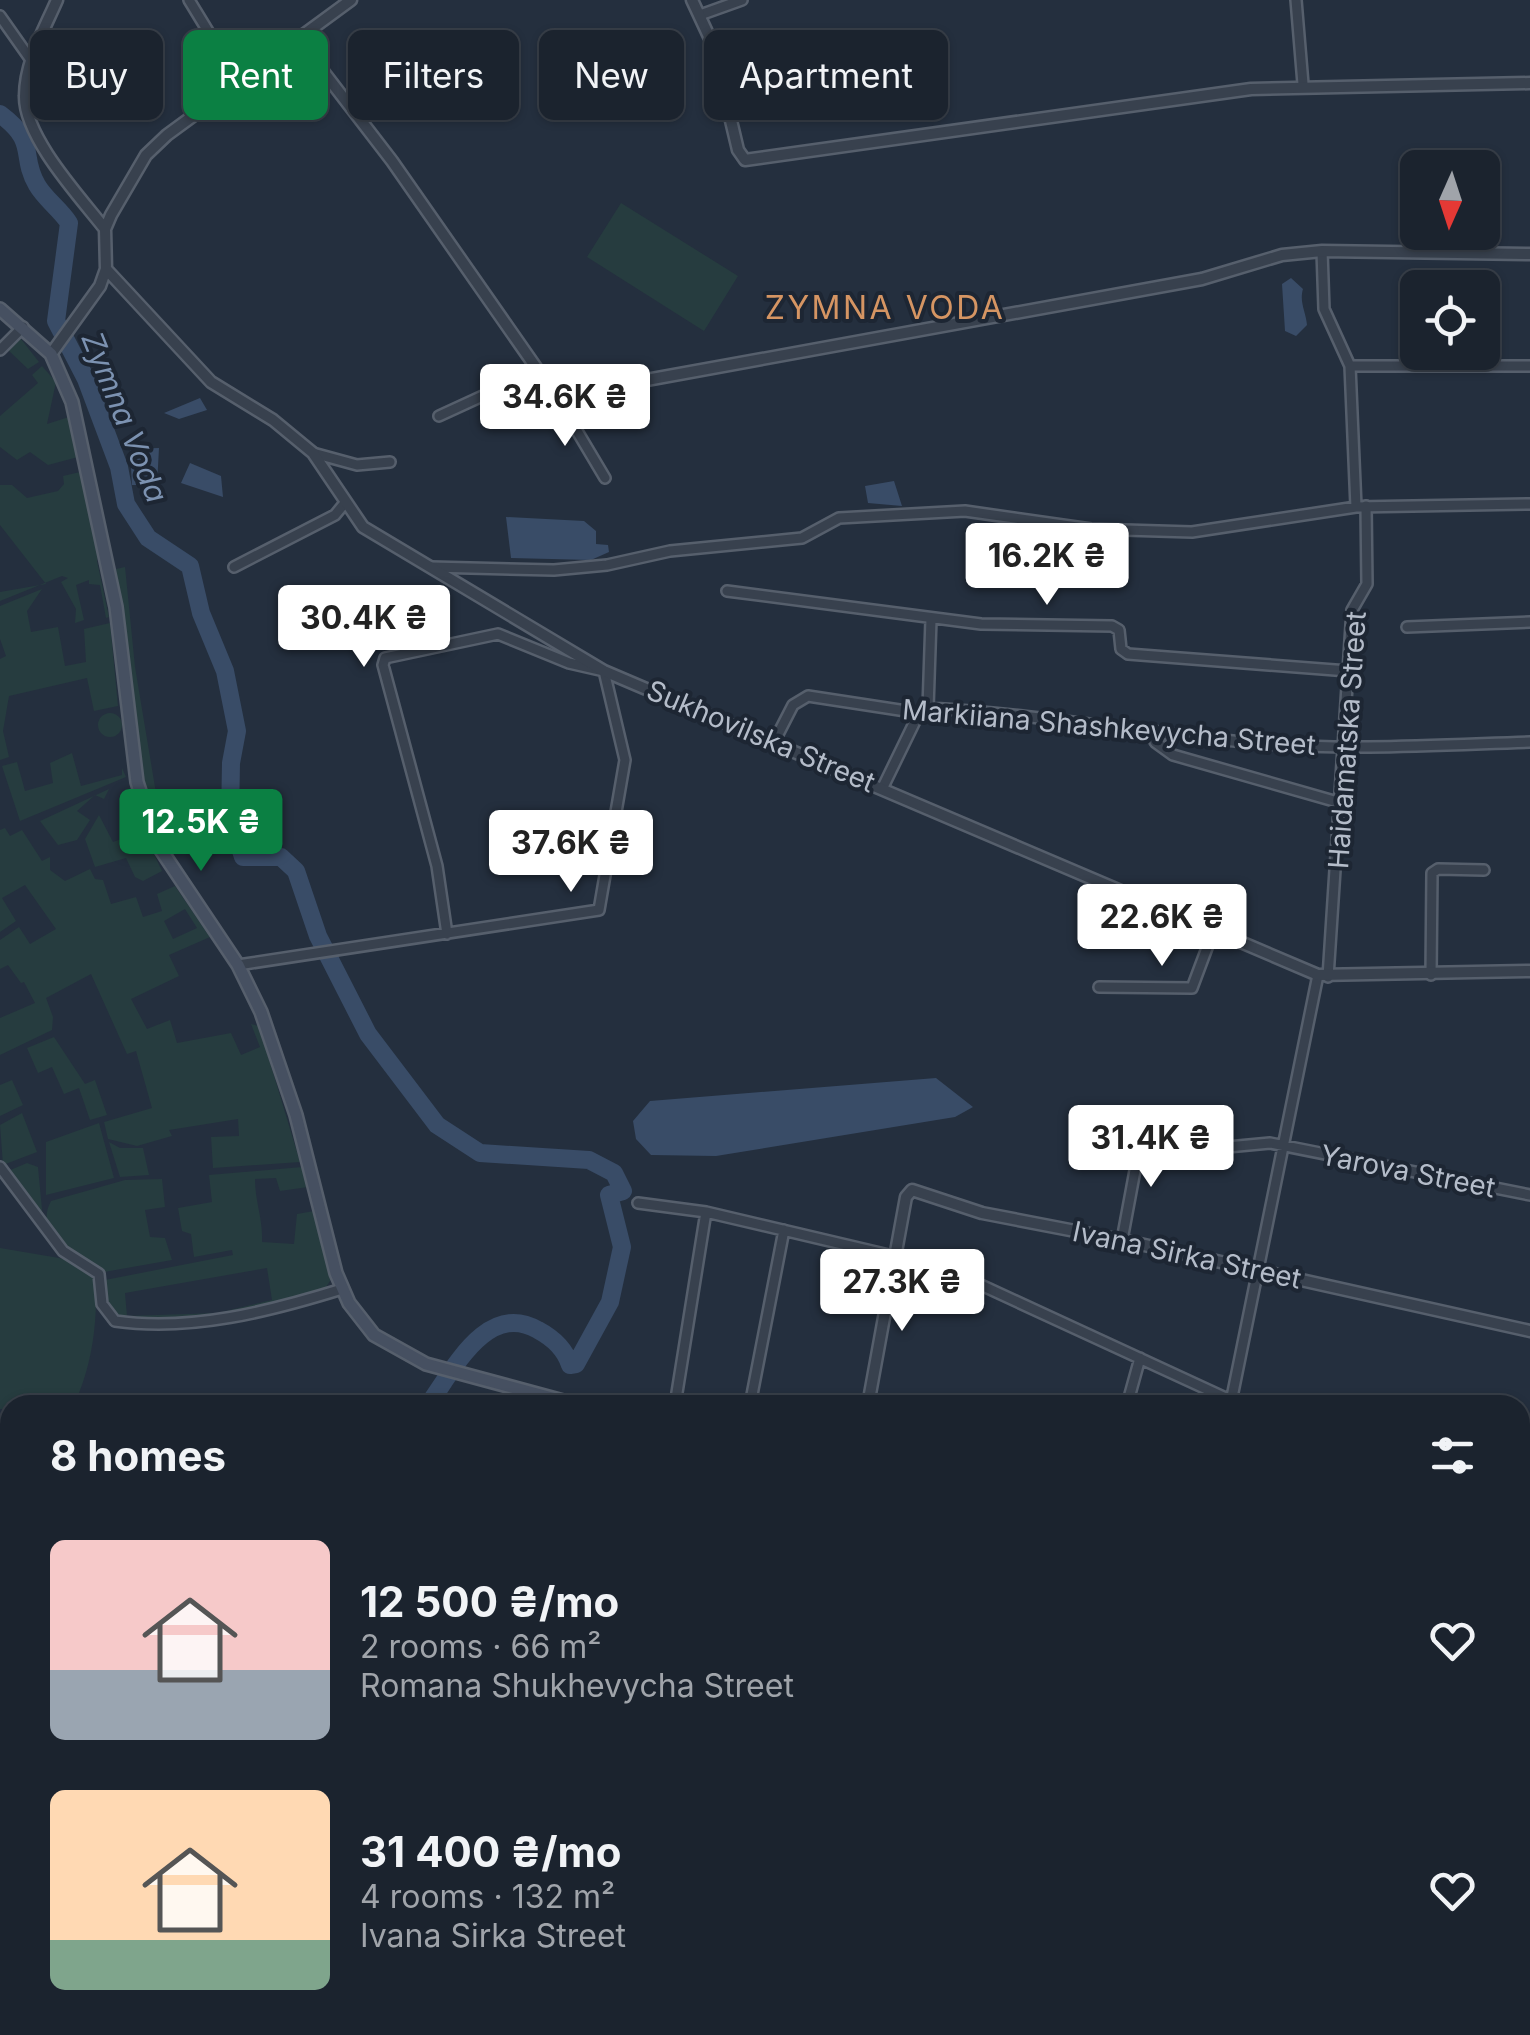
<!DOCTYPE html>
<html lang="en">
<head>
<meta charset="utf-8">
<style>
  body { margin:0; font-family:Inter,sans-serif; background:#242b36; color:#f1f3f6; height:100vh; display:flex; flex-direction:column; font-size:38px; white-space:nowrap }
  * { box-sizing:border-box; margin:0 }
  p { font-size:32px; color:#a0a4aa }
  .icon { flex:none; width:55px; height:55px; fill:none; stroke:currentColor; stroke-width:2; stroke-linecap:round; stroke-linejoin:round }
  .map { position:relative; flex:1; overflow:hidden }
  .details { position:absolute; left:0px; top:1395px; width:1530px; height:640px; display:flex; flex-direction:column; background:#1b232e; border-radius:30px 30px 0 0; box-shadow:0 2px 8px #0004,0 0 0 2px #39404a }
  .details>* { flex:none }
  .banner { position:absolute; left:30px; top:30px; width:1000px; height:90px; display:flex; gap:20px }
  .needle { width:65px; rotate:183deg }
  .controls { position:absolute; left:1400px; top:150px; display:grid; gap:20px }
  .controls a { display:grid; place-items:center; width:100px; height:100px; border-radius:15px; background:#1b232e; box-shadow:0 2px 8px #0004,0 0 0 2px #39404a; font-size:50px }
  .price { position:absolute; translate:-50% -85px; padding:0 22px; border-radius:10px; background:#fff; color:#222; font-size:32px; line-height:65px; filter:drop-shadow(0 2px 5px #0008) }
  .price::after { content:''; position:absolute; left:50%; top:60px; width:30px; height:22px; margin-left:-15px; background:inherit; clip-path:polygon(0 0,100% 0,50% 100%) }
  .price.active { background:#0b8043; color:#fff }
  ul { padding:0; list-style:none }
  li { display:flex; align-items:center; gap:30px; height:250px; padding:0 50px }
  li span { display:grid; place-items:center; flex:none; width:280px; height:200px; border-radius:15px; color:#555 }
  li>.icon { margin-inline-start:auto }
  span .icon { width:120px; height:120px; fill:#fffc; stroke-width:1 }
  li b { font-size:42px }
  h2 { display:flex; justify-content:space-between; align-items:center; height:120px; padding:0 50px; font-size:42px }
  .chip { padding:0 35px; border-radius:15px; background:#1b232e; box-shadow:0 2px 8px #0004,0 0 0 2px #39404a; font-size:35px; line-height:90px }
  .chip.active { background:#0b8043; color:#fff }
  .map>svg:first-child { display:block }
  .green { fill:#263c3f; fill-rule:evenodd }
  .water { fill:#394c67 }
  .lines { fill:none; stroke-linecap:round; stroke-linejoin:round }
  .river { stroke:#394c67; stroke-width:18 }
  .minor-casing { stroke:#565f6c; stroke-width:14 }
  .tertiary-casing { stroke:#565f6c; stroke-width:15 }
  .secondary-casing { stroke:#565f6c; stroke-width:16 }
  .minor { stroke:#38414e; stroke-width:9 }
  .tertiary { stroke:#38414e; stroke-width:10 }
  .secondary { stroke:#465061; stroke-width:11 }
  .rail-casing { stroke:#5a6575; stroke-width:6 }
  .rail { stroke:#1d2633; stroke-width:2.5; stroke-dasharray:8; stroke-linecap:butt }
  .labels { text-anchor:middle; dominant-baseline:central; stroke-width:8; stroke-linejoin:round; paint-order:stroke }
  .street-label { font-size:28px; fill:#b4bcc9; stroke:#1d2633 }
  .water-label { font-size:30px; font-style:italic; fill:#7c92b1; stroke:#1d2633 }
  .quarter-label { font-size:32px; letter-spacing:2.5px; fill:#d59563; stroke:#1d2633 }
</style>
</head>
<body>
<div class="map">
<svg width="1530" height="2035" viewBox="0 0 1530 2035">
  <rect width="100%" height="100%" fill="#242f3e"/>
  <path class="green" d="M621 203 738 276 704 331 587 257Z
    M21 339 39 362 28 369 8 350Z
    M42 366 56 382 47 424 69 417 78 457 48 465 30 452 17 460 0 447V416L38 383 32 375Z
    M80 472 96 546 100 549 97 561 109 617 106 618 100 585 89 584V580L76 585 84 620 75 623 76 609 61 582 68 578 62 576 0 601V592L46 584 0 525V485H12L27 498 58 491 64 484 63 476Z
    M125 567 135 667 158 805 162 808 156 819 144 781 116 569Z
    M42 589 27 611 31 632 58 627 65 666 86 662 84 629 110 623 118 706 94 711 87 678 9 696 3 731 9 757 0 760V659L6 656 0 639V606Z
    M98 725a12 12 0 1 1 24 0a12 12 0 1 1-24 0Z
    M72 753 81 786 122 775V768L126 777 20 821 2 766 17 762 25 791 53 783 50 763Z
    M109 789 104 799 95 795 77 811 90 820 77 840 58 845 40 821Z
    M99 815 113 842 143 831 162 871 143 881 135 877 126 858 95 867 85 839Z
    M5 828 10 836 22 830 42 861 50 857V870L65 881 90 869 95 879 103 880 111 904 136 897 143 917 162 911 157 894 175 886 210 937 169 955 179 976 131 999 147 1029 170 1020 177 1043 231 1033 241 1055 260 1047 251 1024 259 1026 300 1162 213 1168 211 1137 239 1136 238 1119 169 1130 172 1136 137 1146 108 1139 104 1122 152 1108 136 1051 127 1054 91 974 46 998 53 1017 52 1030 0 1055V1018L35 1003 24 982 21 983 8 965 0 969V940L19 927 30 944 56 929 25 885 2 898 16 921 0 932V830ZM185 909 197 928 173 939 164 921Z
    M54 1037 85 1084 95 1080 107 1115 90 1120 79 1088 64 1094 52 1067 38 1073 27 1048Z
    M12 1080 23 1105 0 1116V1085Z
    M22 1113 37 1152 3 1165 0 1125Z
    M99 1123 114 1178 46 1195V1142Z
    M109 1142 120 1148H143L149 1175 120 1177Z
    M27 1163 38 1167 43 1220 8 1171Z
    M302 1167 308 1187 280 1191 276 1178 255 1179C255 1202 263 1218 262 1242L294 1244 297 1214 314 1211 332 1278 324 1290C290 1304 135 1339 110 1310 102 1301 104 1290 105 1280L233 1255 232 1250 194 1257 191 1234 182 1231 178 1208 212 1202 209 1175ZM267 1268 272 1300 218 1313 127 1316 125 1293Z
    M162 1179 165 1207 145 1210 150 1237 165 1238 172 1260 104 1272C81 1258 32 1235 51 1201L125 1180Z
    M0 1248 71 1260 96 1279C97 1324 93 1363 74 1405H10V1409H0Z
    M0 1432H10V1481L0 1482Z
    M10 1515V1607H0V1516Z
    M1520 1957 1530 1965V2035H1243L1242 2025H1520Z
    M501 2025H597V2035H510Z
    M807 2025H997L1003 2035H806Z
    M1128 2025H1185L1197 2035H1126Z"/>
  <path class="water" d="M1291 278 1303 289C1299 302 1306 312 1307 325L1296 336 1285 331 1282 284Z
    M200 398 207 410 179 419 164 413Z
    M159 448 157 485H132L130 449Z
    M190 463 221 476 223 497 181 483Z
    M894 481 902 506 868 503 865 486Z
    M506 517 584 521 596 531V544L608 545 609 552 591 560 511 558Z
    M936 1078 973 1107 955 1117 716 1156 651 1155 636 1139 633 1121 650 1101Z"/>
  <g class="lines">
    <path class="river" d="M0 114C39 143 19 154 37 185 45 199 60 209 69 223L56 321 86 379 119 467 126 504 148 538 190 566 201 613 225 671 237 731 231 763 230 818 243 857H281L296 871 318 936 368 1034 437 1125 480 1153 589 1160 614 1173 623 1191 609 1195 622 1247 610 1302 576 1364 570 1365C565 1349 553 1338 538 1330 487 1301 454 1369 428 1405
      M402 2025 407 2035"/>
    <g class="minor-casing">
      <path id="minor" d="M189 0 228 64 226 93
        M1296 0 1303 84
        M700 15 742 0
        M0 16 31 60
        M1322 251 1324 309 1350 366 1356 507
        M0 350 23 327
        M1350 366H1530
        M558 399 605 478
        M439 416 537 371
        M313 453 357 465 390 462
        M234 567 335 515 344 504
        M431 567 554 570 607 565 670 551 802 538 839 518 965 511 1091 529 1192 532 1356 507 1530 504
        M727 591 981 624 1112 626 1119 630 1121 649 1128 654 1348 671
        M1407 627 1530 622
        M928 708 931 619
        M1154 730 1155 742 1173 755 1341 803
        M774 742 793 705 808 696 919 713 928 708C1038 714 1146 734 1255 743 1346 751 1439 745 1530 742
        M883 787 919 713
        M238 965 599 910 625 760 604 671 569 663 498 634 385 658 383 665 437 866 447 934
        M1431 975 1432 873 1438 869 1484 870
        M1328 977 1352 610 1367 584 1366 506
        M1099 987 1192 988 1213 932
        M1217 1148 1270 1143 1530 1195
        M0 1167 63 1251 99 1274 102 1304 115 1321C191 1332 271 1311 342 1289
        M638 1203 706 1212 944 1268 1241 1405
        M1122 1240 1142 1133
        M1231 1402 1318 975
        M675 1405 706 1212
        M750 1405 784 1230
        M1127 1405 1140 1358
        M0 1673 10 1674
        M0 1718H10
        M0 1823H10
        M0 1927H10
        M103 2035 110 2025
        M358 2035V2025
        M703 2035 704 2025"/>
    </g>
    <g class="tertiary-casing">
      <path id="tertiary" d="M57 0C44 30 25 62 25 96 24 137 80 197 105 229
        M692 0 713 45 738 150 745 160 1251 89 1530 83
        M299 40 392 161 558 399 563 400 630 383 1202 279 1282 255 1322 251 1530 254
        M106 269 211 382 273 420 313 453 363 527 604 671 1318 975 1530 971
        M51 354 100 286 106 269 105 229 111 215 146 155 167 135 351 0
        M868 1405 906 1197 912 1190 982 1213 1122 1240 1530 1331
        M1520 1748 1530 1753"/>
    </g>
    <g class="secondary-casing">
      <path id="secondary" d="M0 309 51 354 72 402 116 607 137 782 157 844 238 965 261 1012 296 1115 336 1273 349 1303 374 1335 426 1364 578 1405
        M1520 1829 1530 1843"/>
    </g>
    <use href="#minor" class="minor"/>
    <use href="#tertiary" class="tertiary"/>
    <use href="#secondary" class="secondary"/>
    <g class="rail-casing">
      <path id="rail" d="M0 1507H10
        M1520 1797 1530 1802"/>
    </g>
    <use href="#rail" class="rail"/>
  </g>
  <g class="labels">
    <g class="street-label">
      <text transform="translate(1109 727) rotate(5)">Markiiana Shashkevycha Street</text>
      <text transform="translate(761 736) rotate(23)">Sukhovilska Street</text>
      <text transform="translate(1347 740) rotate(-86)">Haidamatska Street</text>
      <text transform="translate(1408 1171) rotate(11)">Yarova Street</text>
      <text transform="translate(1187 1255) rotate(12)">Ivana Sirka Street</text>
    </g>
    <g class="water-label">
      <text transform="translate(125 417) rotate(68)">Zymna Voda</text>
    </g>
    <g class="quarter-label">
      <text x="885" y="307">ZYMNA VODA</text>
    </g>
  </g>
</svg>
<div class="controls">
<a><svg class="needle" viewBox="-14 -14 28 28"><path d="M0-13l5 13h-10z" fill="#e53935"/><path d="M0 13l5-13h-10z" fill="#a0a4aa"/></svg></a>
<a><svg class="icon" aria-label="locate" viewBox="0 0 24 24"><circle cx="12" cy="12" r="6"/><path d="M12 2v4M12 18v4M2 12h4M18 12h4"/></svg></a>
</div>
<b class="price" style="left:565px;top:449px">34.6K ₴</b>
<b class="price" style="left:1047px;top:608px">16.2K ₴</b>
<b class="price" style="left:364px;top:670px">30.4K ₴</b>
<b class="price active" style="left:201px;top:874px">12.5K ₴</b>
<b class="price" style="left:571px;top:895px">37.6K ₴</b>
<b class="price" style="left:1162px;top:969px">22.6K ₴</b>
<b class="price" style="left:1151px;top:1190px">31.4K ₴</b>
<b class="price" style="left:902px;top:1334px">27.3K ₴</b>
<div class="banner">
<a class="chip">Buy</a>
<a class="chip active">Rent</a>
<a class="chip">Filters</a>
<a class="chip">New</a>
<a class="chip">Apartment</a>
</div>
<section class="details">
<h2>8 homes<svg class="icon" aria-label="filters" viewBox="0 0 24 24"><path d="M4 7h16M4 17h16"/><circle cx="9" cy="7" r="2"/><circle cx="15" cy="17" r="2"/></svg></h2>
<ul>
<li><span style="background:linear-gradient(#f6c9c9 65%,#9aa5b1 0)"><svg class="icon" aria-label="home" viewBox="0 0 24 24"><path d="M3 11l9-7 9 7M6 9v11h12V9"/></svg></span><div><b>12 500 ₴/mo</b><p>2 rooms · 66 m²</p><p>Romana Shukhevycha Street</p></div><svg class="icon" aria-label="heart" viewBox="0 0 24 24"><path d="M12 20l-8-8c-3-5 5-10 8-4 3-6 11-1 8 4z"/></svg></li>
<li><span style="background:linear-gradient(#ffd9b3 75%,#7fa58c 0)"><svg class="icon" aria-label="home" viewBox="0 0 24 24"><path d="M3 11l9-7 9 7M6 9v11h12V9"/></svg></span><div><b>31 400 ₴/mo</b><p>4 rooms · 132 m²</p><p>Ivana Sirka Street</p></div><svg class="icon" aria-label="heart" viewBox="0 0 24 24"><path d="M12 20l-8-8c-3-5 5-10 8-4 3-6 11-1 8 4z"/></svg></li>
</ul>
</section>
</div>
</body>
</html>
